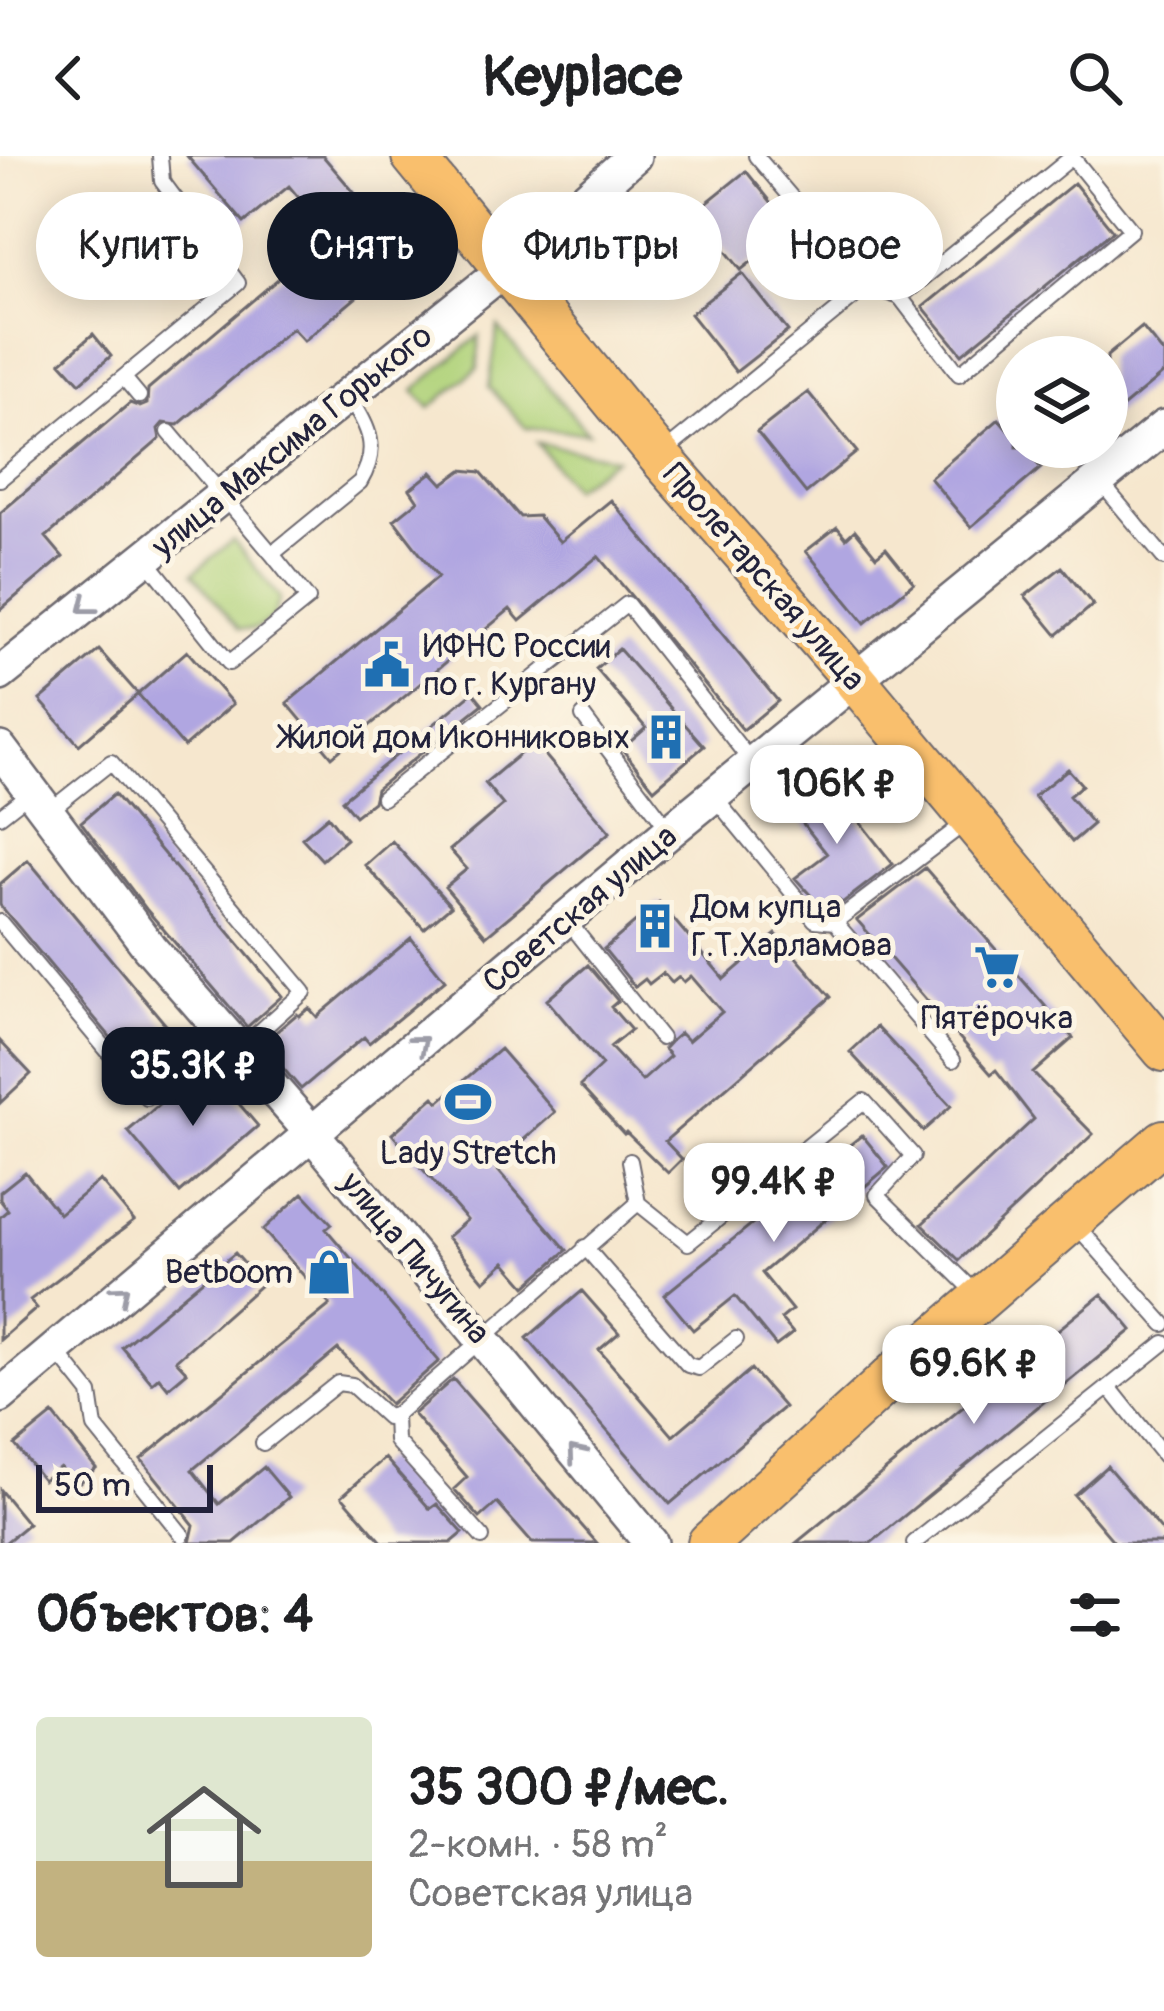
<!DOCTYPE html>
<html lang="ru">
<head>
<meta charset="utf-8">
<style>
  body { margin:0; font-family:Pangolin,sans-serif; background:#f6f6f6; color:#202124; height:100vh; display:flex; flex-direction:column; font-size:45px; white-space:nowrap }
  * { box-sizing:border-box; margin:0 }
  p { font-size:39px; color:#757577 }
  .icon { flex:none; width:66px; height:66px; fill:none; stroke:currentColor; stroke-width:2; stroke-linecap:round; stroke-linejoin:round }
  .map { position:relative; height:1387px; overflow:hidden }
  .drawer { display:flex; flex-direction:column; background:#fff; flex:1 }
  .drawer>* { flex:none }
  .guide { position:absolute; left:36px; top:36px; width:1092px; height:108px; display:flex; gap:24px }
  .controls { position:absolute; left:996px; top:180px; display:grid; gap:24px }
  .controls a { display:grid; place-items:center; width:132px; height:132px; border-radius:50%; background:#fff; box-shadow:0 6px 30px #0003; font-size:60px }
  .scale { position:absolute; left:36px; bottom:30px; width:177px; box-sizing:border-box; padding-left:12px; border:6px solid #22223b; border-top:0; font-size:33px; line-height:42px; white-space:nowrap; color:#22223b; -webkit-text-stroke:9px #fcf5e5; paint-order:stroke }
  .price { position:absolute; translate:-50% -102px; padding:0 27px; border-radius:24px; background:#fff; color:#222; font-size:39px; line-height:78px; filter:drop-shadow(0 3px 6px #0008) }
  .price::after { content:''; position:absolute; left:50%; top:72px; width:36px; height:27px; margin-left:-18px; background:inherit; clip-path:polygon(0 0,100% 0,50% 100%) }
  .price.selected { background:#111827; color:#fff }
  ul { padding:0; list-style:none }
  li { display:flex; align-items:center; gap:36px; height:300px; padding:0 36px }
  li+li { border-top:3px solid #e0e0e0 }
  li span { display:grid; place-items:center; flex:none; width:336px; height:240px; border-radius:12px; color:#555 }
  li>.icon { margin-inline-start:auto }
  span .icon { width:144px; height:144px; fill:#fffc; stroke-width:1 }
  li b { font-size:51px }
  h2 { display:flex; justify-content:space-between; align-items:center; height:144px; padding:0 36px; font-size:51px }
  .tag { padding:0 42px; border-radius:54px; background:#fff; box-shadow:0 6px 30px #0003; font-size:42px; line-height:108px }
  .tag.selected { background:#111827; color:#fff }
  header { display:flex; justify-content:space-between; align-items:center; height:156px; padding:0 36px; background:#fff; font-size:54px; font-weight:700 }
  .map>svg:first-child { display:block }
  .green { fill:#b1d37b; stroke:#6a7a5b; stroke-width:3 }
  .building { fill:#b0a6e1 }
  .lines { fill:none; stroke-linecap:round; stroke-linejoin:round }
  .service-casing { stroke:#6c676e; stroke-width:18 }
  .tertiary-casing { stroke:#6c676e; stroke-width:38 }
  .primary-casing { stroke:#6c676e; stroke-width:46 }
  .service { stroke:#fff; stroke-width:14 }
  .tertiary { stroke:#fff; stroke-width:33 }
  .primary { stroke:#f9bf6d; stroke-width:42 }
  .oneway { stroke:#9c9ca7 }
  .labels { text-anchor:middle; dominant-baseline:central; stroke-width:10; stroke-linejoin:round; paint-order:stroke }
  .street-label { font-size:33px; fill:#22223b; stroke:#fcf5e5 }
  .poi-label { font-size:33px; fill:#22223b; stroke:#fcf5e5; text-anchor:start }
</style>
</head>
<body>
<header><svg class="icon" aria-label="back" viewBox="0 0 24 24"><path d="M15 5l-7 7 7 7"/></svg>Keyplace<svg class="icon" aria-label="search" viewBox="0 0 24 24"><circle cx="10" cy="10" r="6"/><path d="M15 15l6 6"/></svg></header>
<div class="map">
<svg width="1164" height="1387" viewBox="0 0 1164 1387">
  <rect width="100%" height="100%" fill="#fcf5e5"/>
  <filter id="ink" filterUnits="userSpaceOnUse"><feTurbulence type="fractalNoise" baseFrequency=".00833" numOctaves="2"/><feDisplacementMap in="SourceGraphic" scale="24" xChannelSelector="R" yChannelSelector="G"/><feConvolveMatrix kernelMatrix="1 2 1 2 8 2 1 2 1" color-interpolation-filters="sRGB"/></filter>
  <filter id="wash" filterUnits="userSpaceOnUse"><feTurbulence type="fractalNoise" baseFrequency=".004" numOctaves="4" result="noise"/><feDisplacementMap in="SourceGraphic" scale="48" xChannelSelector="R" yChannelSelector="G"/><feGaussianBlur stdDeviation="2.7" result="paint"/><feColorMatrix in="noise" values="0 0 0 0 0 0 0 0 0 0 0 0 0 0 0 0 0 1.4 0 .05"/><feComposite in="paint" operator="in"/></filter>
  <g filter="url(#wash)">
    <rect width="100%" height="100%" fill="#f6e7ce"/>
    <path class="green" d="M498 171 588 277 526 272 489 231Z
      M479 180 478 212 430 252 414 234Z
      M537 287 616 302 572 332Z
      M233 384 280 442 273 462 255 473H239L193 417Z"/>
    <g id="blocks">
      <path class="building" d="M187 0H323L381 68 389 61 422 100 390 127 383 119 304 185 292 172 178 269 163 267 158 273 160 283 46 381 63 401 0 454V357L130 247 140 251 147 248 148 233 330 79 289 30 244 67Z
        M746 15 793 73 741 114 695 56Z
        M1074 27 1113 75 962 198 923 151Z
        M742 117 788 175 736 216 690 158Z
        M1142 171 1164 198V217L1107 264V200Z
        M93 178 111 200 80 227 61 206Z
        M808 236 857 296 806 337 757 276Z
        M999 263 1017 284V291H1023L1041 312 971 371 930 322Z
        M462 314 481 316 520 361 538 360 560 386 611 344 778 545 743 574 598 400 520 465 510 453 332 601 287 547 438 421 394 364 418 345 410 333 432 316 443 328Z
        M837 371 846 382 855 374 876 400 886 392 914 427 865 467 806 395Z
        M1062 411 1093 449 1057 479 1025 440Z
        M619 493 704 590 654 633 622 593 646 572 596 513Z
        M99 494 138 538 79 589 40 544Z
        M187 495 233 548 184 591 138 538Z
        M473 536 483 548 376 633 373 646 355 660 342 644Z
        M534 586 610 676 486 780 445 731 467 713 450 694 503 649 485 627Z
        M1068 613 1082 629 1069 640 1093 668 1072 686 1034 640Z
        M825 622 893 708 842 747 838 743 824 754 795 722 827 698 789 650Z
        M114 638 282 840 247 871 146 753 81 666Z
        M328 660 346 683 322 704 302 682Z
        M392 685 451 750 424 773 365 709Z
        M28 704 186 893 148 926 0 749V728Z
        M925 712 1073 882 1033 917 1093 978 959 1104 922 1068 1034 963 996 914 991 918 857 764Z
        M659 746 724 823 776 778 831 841 665 985 682 1003 668 1017 626 976 624 978 580 930 602 909 547 844 588 809 618 845 611 851 631 874 610 891 642 925 670 900 664 893 672 884 680 877 688 885 722 856 691 820 684 826 679 821 672 827 663 817 649 828 645 823 635 831 604 793Z
        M411 782 445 824 369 887 364 881 301 933 262 888 297 858 299 860 309 852 317 861Z
        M877 871 951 950 923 975 850 896Z
        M0 885 31 918 0 947Z
        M500 893 555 956 494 1010 567 1094 526 1130 505 1106 484 1125 447 1081 467 1064 392 978 434 941 439 946Z
        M206 909 258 970 180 1037 128 975Z
        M862 979 888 1011 762 1117 792 1154 781 1163 793 1177 776 1190 735 1140 693 1174 664 1139Z
        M25 1016 59 1058 100 1024 134 1065 30 1144 37 1152 0 1184V1061L8 1054 0 1044V1036Z
        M303 1037 332 1068 326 1073 439 1205 390 1248 338 1193 192 1314 219 1348 264 1311 289 1341 234 1387H190L194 1369 141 1303 330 1149 263 1074Z
        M235 1097 262 1128 176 1204 187 1216 168 1232 159 1221 152 1227 122 1191Z
        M582 1135 619 1177 599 1194 673 1280 751 1213 784 1251 670 1348 527 1182Z
        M1102 1138 1132 1174 871 1387H796Z
        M453 1223 597 1387H532L497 1347 480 1362 454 1333 467 1321 413 1258Z
        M53 1258 96 1312 75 1330 60 1311 43 1324 15 1289Z
        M385 1302 430 1353 437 1348 463 1377 451 1387H383L342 1340Z
        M1107 1310 1164 1377V1387H1115L1074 1339Z
        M0 1334 28 1368 5 1387H0Z"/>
    </g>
  </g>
  <g filter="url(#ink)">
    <use href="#blocks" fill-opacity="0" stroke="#6c676e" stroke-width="3"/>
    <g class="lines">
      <g class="service-casing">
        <path id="service" d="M867 130 900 141 1072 1 1131 74 959 218 900 141
          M124 222 139 240
          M169 276 272 398
          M663 297 867 130 756 0
          M0 323 238 127 162 25 160 0
          M1098 323 1164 402
          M146 403 229 507 308 443 272 398 360 326C381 291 368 272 349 240
          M583 560 670 675
          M714 641 815 764 835 766 965 667
          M383 642 627 448 753 608
          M48 656 111 606 304 836 239 894
          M0 660 32 635
          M567 764 661 882
          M0 766 147 942 223 876
          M835 766 953 904
          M630 1005 638 1047
          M1076 1069 1164 1168
          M585 1091 688 1209 699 1212 736 1183
          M1164 1187 1109 1231 1164 1300
          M55 1193 90 1237 95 1271 182 1379
          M395 1259 638 1047 688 1087 864 945 913 1000 877 1039 978 1139
          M395 1259 396 1285 482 1381
          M263 1287 338 1227 352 1229 387 1261 395 1259
          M914 1387 1109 1231"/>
      </g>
      <g class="tertiary-casing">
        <path id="tertiary" d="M0 518 504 114 634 0
          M0 593 149 791 311 976 651 1387
          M0 1240 670 675 1164 271"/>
      </g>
      <g class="primary-casing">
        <path id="primary" d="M413 0 659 300 854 523 1164 894
          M709 1387 911 1203 1164 985"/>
      </g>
      <use href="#service" class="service"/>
      <use href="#tertiary" class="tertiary"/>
      <use href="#primary" class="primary"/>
    </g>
    <defs><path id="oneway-chevron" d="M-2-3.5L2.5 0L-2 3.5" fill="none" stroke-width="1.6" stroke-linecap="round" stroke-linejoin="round" transform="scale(3)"/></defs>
    <g class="oneway">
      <use href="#oneway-chevron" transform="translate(86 450) rotate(142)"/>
      <use href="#oneway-chevron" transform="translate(420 887) rotate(-39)"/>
      <use href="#oneway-chevron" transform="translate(121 1137) rotate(-40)"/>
      <use href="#oneway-chevron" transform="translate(576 1297) rotate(-130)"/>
    </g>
  </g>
  <defs>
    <g id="civic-bare" transform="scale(3.6)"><path d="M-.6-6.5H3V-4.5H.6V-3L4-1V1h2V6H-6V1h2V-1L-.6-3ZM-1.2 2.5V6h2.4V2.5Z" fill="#1f6fb2" stroke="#fcf5e5" stroke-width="2.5" paint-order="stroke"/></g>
    <g id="building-bare" transform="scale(3.6)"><path d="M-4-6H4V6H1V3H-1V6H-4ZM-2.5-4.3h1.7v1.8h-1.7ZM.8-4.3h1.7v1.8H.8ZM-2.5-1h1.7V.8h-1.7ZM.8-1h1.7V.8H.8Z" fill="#1f6fb2" stroke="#fcf5e5" stroke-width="2.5" paint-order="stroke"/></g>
    <g id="supermarket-bare" transform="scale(3.6)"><path d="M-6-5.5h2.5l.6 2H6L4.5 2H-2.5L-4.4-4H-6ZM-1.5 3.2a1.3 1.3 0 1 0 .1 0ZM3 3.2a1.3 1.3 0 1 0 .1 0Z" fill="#1f6fb2" stroke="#fcf5e5" stroke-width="2.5" paint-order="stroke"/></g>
    <g id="stadium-bare" transform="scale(3.6)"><path d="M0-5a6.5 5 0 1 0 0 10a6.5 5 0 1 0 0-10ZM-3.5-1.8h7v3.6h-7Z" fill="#1f6fb2" stroke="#fcf5e5" stroke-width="2.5" paint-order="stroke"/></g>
    <g id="shop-bare" transform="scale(3.6)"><path d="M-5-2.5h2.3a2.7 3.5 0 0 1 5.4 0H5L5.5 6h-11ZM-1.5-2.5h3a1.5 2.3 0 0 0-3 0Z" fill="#1f6fb2" stroke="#fcf5e5" stroke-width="2.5" paint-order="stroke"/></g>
  </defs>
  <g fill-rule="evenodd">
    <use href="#civic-bare" x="387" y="509"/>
    <use href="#building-bare" x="666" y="581"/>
    <use href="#building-bare" x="655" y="770"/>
    <use href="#supermarket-bare" x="997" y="811"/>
    <use href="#stadium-bare" x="468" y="946"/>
    <use href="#shop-bare" x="329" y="1116"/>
  </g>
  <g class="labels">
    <g class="street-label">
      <text transform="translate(292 285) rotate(-39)">улица Максима Горького</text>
      <text transform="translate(764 421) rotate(49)">Пролетарская улица</text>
      <text transform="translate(580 753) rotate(-40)">Советская улица</text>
      <text transform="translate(415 1102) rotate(50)">улица Пичугина</text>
    </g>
    <g class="poi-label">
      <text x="423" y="490">ИФНС России<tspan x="423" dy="38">по г. Кургану</tspan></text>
      <text x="630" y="581" text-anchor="end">Жилой дом Иконниковых</text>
      <text x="691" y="751">Дом купца<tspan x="691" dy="38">Г.Т.Харламова</tspan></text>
      <text x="997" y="862" text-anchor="middle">Пятёрочка</text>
      <text x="468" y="997" text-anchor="middle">Lady Stretch</text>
      <text x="293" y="1116" text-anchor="end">Betboom</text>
    </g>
  </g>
</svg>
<div class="controls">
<a><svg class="icon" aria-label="layers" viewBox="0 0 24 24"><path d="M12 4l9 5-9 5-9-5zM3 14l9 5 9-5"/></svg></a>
</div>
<div class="scale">50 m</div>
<b class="price" style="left:837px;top:691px">106K ₽</b>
<b class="price selected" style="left:193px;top:973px">35.3K ₽</b>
<b class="price" style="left:774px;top:1089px">99.4K ₽</b>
<b class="price" style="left:974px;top:1271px">69.6K ₽</b>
<div class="guide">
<a class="tag">Купить</a>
<a class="tag selected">Снять</a>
<a class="tag">Фильтры</a>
<a class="tag">Новое</a>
</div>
</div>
<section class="drawer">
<h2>Объектов: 4<svg class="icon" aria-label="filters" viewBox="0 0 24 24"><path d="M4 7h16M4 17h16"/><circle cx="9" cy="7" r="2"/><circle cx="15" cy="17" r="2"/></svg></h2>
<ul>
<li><span style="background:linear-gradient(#dfe7d0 60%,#c2b280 0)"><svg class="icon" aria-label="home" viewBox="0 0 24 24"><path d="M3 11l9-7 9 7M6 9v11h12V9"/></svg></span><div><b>35 300 ₽/мес.</b><p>2-комн. · 58 m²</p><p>Советская улица</p></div></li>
</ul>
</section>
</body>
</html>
